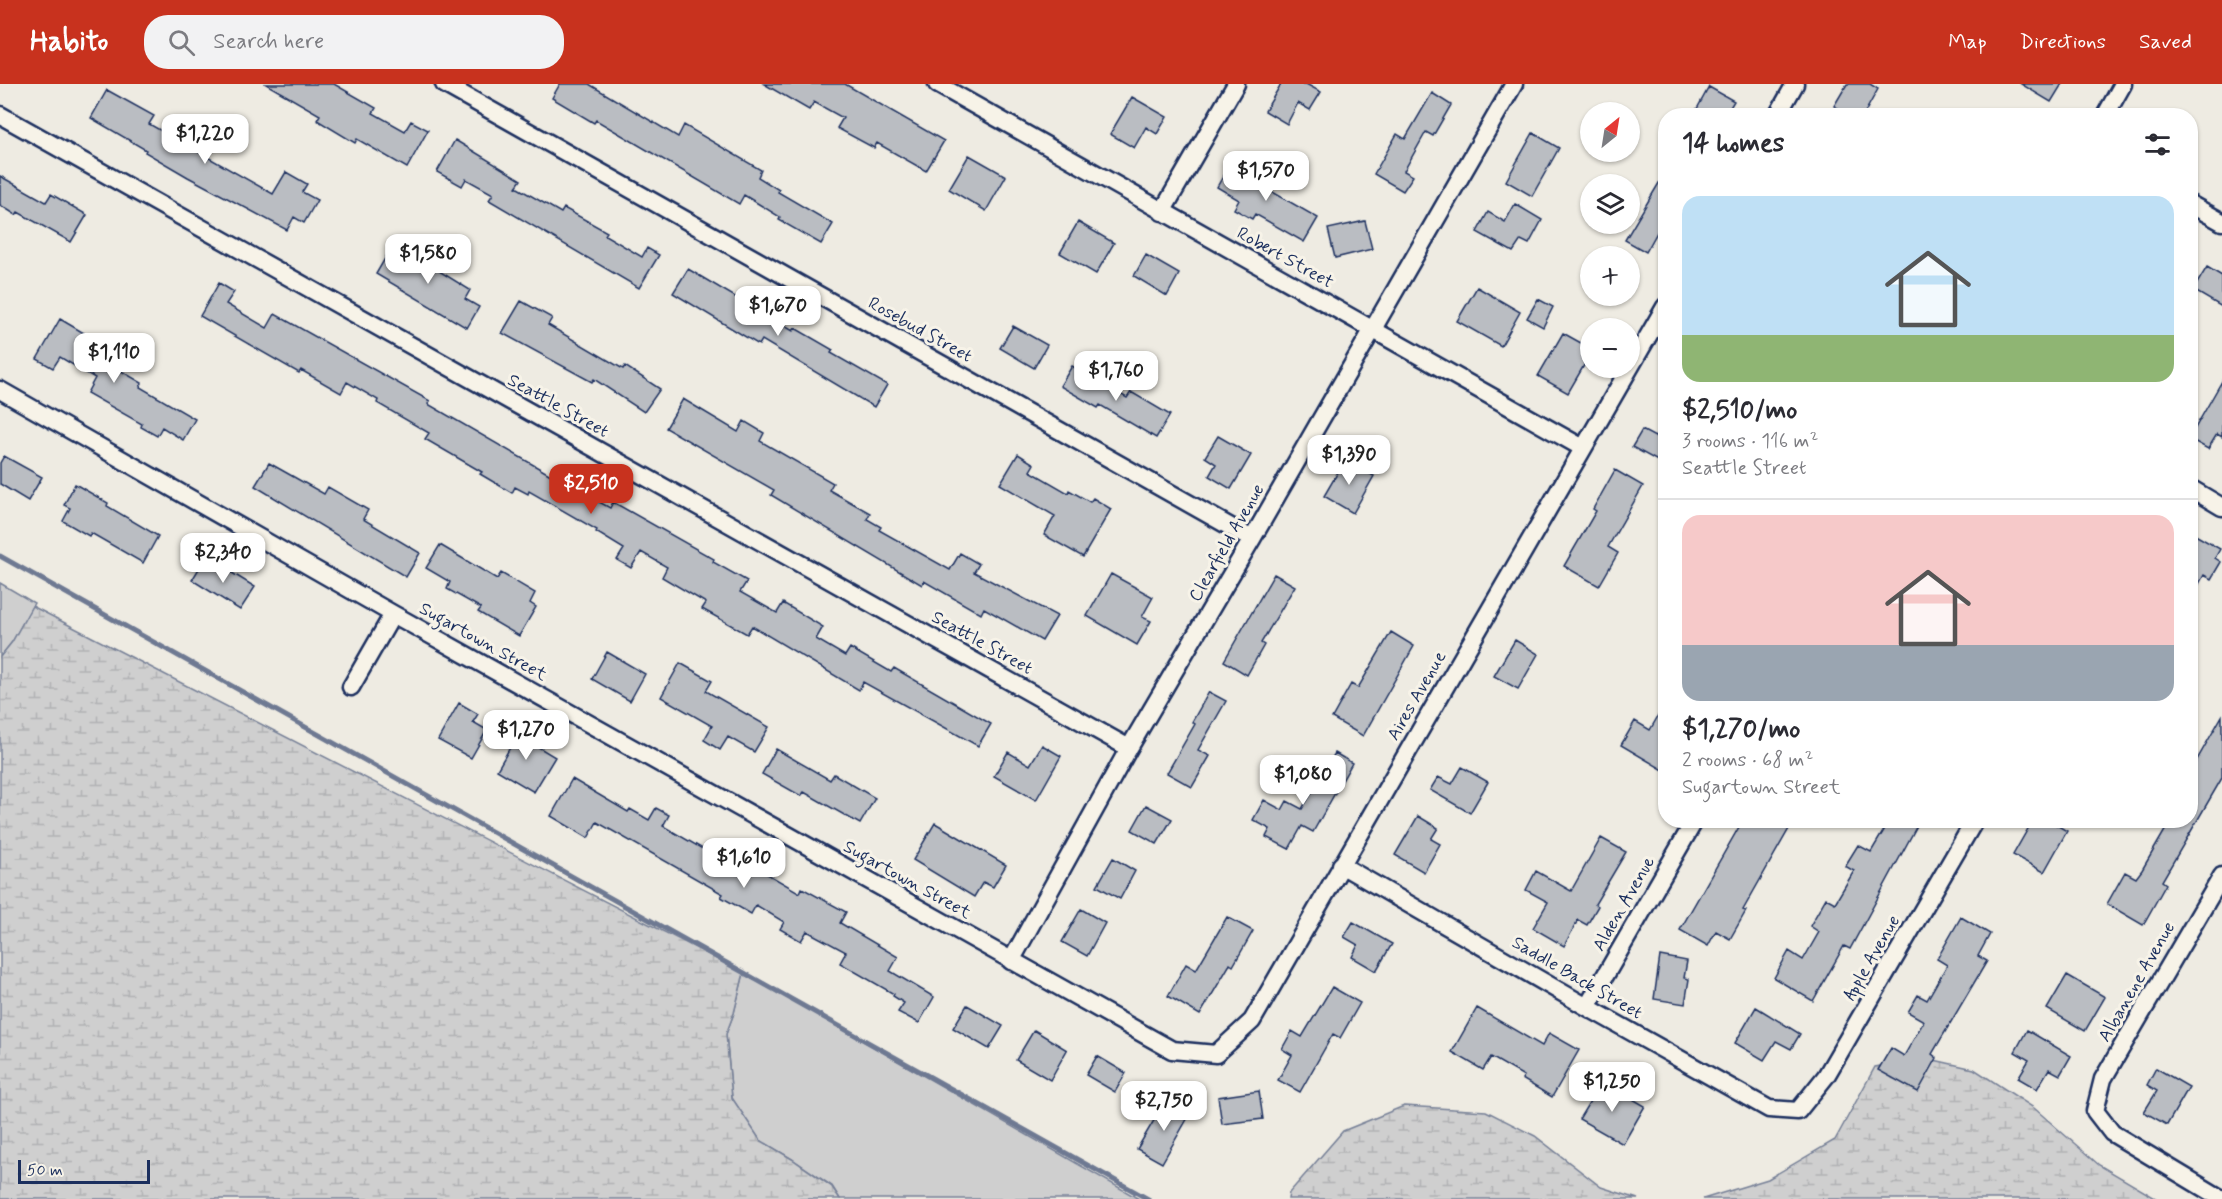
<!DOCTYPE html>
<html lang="en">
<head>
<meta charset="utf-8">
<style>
  body { margin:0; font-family:Mynerve,sans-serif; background:#f2f2f3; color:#2b2b33; height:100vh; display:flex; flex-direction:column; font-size:22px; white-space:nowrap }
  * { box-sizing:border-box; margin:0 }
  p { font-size:20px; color:#7c7c81 }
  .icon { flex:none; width:33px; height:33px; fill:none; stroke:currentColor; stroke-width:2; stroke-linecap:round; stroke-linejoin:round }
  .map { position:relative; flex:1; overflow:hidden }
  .side { position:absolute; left:1658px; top:24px; width:540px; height:720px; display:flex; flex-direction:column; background:#fff; border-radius:24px; box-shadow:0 2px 4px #0004 }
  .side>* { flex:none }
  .needle { width:39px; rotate:30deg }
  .buttons { position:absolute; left:1580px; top:18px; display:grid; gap:12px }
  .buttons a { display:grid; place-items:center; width:60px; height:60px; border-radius:50%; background:#fff; box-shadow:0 2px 4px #0004; font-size:30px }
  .scale { position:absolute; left:18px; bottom:15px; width:132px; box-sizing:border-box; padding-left:6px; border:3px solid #1b2f5e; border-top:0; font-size:16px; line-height:21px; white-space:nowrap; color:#1b2f5e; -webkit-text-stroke:4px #f7f3e8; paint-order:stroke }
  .price { position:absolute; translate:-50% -51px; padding:0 14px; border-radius:12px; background:#fff; color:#222; font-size:20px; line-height:39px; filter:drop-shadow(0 2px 3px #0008) }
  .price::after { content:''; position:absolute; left:50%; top:36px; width:18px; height:14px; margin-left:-9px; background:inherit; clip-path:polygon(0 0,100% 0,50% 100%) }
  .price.current { background:#c8321e; color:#fff }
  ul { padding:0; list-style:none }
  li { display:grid; align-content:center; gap:12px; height:318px; padding:0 24px }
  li+li { border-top:2px solid #e1e1e2 }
  li span { display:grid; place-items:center; height:186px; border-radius:18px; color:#555 }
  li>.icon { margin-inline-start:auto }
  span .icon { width:108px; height:108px; fill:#fffc; stroke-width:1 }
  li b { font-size:26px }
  h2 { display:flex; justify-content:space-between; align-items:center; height:72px; padding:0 24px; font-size:26px }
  header { display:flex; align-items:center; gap:36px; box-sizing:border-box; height:84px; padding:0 30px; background:#c8321e; color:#fff }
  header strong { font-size:28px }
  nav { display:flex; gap:33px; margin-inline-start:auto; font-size:21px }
  .search { width:420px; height:54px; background:#f2f2f3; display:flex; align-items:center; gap:15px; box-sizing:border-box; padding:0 21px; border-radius:24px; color:#7c7c81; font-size:22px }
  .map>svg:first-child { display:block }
  .grass { fill:#cfcfcf; stroke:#757f96; stroke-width:1.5 }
  .wetland { fill:url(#wetland-marsh); stroke:#757f96; stroke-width:1.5 }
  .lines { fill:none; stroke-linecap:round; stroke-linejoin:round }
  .stream { stroke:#6e7992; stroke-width:5 }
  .building { fill:#babdc2; stroke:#1b2f5e; stroke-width:1.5 }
  .minor-casing { stroke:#1b2f5e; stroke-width:21 }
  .minor { stroke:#f7f3e8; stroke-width:16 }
  .labels { text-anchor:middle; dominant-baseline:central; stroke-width:6; stroke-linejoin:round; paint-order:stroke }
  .street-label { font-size:18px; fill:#1b2f5e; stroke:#f7f3e8 }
</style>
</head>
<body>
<header>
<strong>Habito</strong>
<div class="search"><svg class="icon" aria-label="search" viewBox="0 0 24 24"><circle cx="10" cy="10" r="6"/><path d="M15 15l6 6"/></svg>Search here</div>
<nav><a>Map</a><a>Directions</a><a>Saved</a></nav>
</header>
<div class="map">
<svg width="2222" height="1115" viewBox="0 0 2222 1115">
  <defs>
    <pattern id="wetland-marsh" width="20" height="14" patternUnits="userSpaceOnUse" patternTransform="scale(1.5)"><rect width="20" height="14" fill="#cfcfcf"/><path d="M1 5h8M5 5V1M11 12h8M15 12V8" fill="none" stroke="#b1b2b4"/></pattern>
  </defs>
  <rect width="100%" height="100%" fill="#eeebe2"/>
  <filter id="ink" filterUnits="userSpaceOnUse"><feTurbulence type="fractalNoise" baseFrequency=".0167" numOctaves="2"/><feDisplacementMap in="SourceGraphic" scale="12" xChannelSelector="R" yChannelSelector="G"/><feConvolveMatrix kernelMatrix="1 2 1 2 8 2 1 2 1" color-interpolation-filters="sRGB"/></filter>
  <g filter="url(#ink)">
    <path class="grass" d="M0 499 34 519 12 558 0 573Z
      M744 889 1139 1115H840L832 1102 792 1075 760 1056 732 1014 726 950 734 929Z"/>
    <path class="wetland" d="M32 522 744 889 734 929 726 950 732 1014 760 1056 792 1075 832 1103 840 1115H0V573L12 558Z
      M1925 974 1974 985 2034 1024 2099 1081 2157 1115H1703L1768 1095 1835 1056 1875 983Z
      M1404 1022 1486 1027 1535 1052 1601 1103 1638 1115H1288L1289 1109 1343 1047Z"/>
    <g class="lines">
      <path class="stream" d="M0 472 1148 1115"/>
    </g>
    <path class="building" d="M266 0H334L376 24 373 29 405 47 411 37 428 46 407 84 357 55 355 59 317 36 320 31Z
      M560 0H589L678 53 684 41 761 86 758 93 779 106 778 108 833 140 821 160 779 136 780 133 744 111 739 120 596 36 594 39 552 14Z
      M764 0H845L944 57 926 87 877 59 874 64 837 44 843 34 814 18 809 26Z
      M1281 0H1306L1321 8 1310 26 1298 19 1287 40 1265 27Z
      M1847 0H1870L1878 5 1863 32H1851L1834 22Z
      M2021 0H2062L2051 18Z
      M1709 3 1734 17 1725 32H1693Z
      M107 6 154 32 149 40 273 110 286 88 307 100 302 108 317 116 304 139 294 133 287 146 188 93 145 68 146 66 91 34Z
      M1432 9 1451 21 1433 52 1426 48 1404 87 1413 92 1403 107 1374 90 1397 50 1405 55Z
      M1132 13 1167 33 1157 50 1146 43 1134 64 1110 50Z
      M1533 49 1559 64 1532 112 1506 97Z
      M455 56 521 96 516 103 561 129 564 124 607 148 605 151 642 173 647 164 659 171 639 204 489 116 493 110 466 95 462 102 437 88Z
      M969 71 1006 92 986 127 949 105Z
      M1255 80 1277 92 1269 106 1318 134 1304 158 1255 130 1252 135 1234 125 1239 116 1217 103 1229 82 1247 93Z
      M1665 89V134L1646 168 1625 156Z
      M0 92 46 118 51 110 87 131 71 158 18 128 16 131 0 121Z
      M1515 120 1542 136 1529 160 1521 156 1513 168 1477 148 1488 128 1505 138Z
      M1365 137 1372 165 1335 174 1328 145Z
      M1078 138 1114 159 1096 190 1060 169Z
      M394 159 470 206 465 215 479 223 467 244 376 190Z
      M1146 171 1179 190 1167 212 1134 192Z
      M2207 183 2222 192V223L2193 206Z
      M688 185 793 247 795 244 833 266 831 269 887 301 874 323 762 256 759 261 673 209Z
      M219 199 234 208 226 220 267 244 275 230 430 317 428 320 556 394 610 424 613 418 714 475 713 478 747 497 740 508 777 529 783 519 823 543 816 555 845 572 850 564 891 588 894 584 991 640 978 662 863 598 859 606 752 542 747 550 702 525 706 519 662 493 667 483 641 468 631 484 617 476 624 465 596 448 597 446 529 407 528 410 515 403 512 409 480 390 482 388 425 355 429 349 377 319 378 316 347 298 341 309 301 286 299 289 200 232Z
      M1477 203 1520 228 1501 262 1457 237Z
      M1538 215 1553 223 1543 243 1527 234Z
      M521 217 552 234 548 241 623 285 625 282 660 305 644 328 594 295 592 298 502 249Z
      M60 235 89 252 82 264 142 299 140 303 195 335 183 356 162 343 157 352 141 343 142 340 87 309 95 294 60 273 53 284 37 275Z
      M1013 242 1047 261 1034 284 1000 264Z
      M1563 249 1590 264V271L1568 309 1538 292Z
      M1072 282 1127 314 1131 308 1170 331 1156 354 1100 321 1098 324 1060 302Z
      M2222 297V353L2217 350 2208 365 2190 355V353Z
      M683 315 738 348 744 337 764 349 760 357 833 399 829 406 870 429 867 435 881 443 879 446 950 486 960 469 979 480 974 488 1057 532 1042 557 984 524 981 530 924 497 922 501 771 411 774 406 666 344Z
      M1665 334V381L1632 363 1642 346 1655 353Z
      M1218 352 1251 371 1231 405 1209 392 1216 380 1205 373Z
      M1018 370 1034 380 1030 387 1068 409 1069 406 1090 418 1093 414 1111 425 1083 473 1044 451 1055 432 1000 400Z
      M4 372 42 393 28 417 0 400V379Z
      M1345 376 1374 392 1353 429 1324 412Z
      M269 379 324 410 328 403 368 426 363 435 420 469 406 493 255 402Z
      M1615 386 1643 402 1608 463 1618 469 1599 502 1564 482 1596 427 1593 425Z
      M75 400 108 419 107 422 158 452 143 479 91 449 89 452 63 437 70 424 64 421Z
      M2190 448 2220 465 2215 474 2221 478 2211 495 2204 491 2190 516Z
      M440 461 497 495 501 489 535 509 530 519 536 523 519 552 478 528 481 524 447 505 450 498 426 484Z
      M206 473 255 503 240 526 192 496Z
      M1111 490 1153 513 1142 533 1151 537 1137 561 1087 532Z
      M1274 490 1295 502 1261 559 1264 561 1247 591 1224 577Z
      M1391 548 1414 562 1363 652 1332 634 1351 600 1358 604Z
      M1515 556 1538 570 1518 605 1494 592Z
      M607 568 645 590 630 617 592 595Z
      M680 579 712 597 706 607 769 643 754 668 728 653 720 666 704 656 712 642 661 613Z
      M1209 608 1226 617 1198 666 1210 672 1192 703 1167 689 1195 640 1192 638Z
      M459 619 478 630 473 638 487 646 471 674 438 656Z
      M1665 620V687L1621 661 1635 637 1650 646Z
      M2222 632V694L2162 797 2166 800 2143 841 2107 820 2125 788 2136 794 2142 786 2171 736H2190V688Z
      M522 643 539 653 535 661 555 673 534 708 497 686Z
      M1042 661 1061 672 1036 716 994 692 1008 668 1030 681Z
      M776 665 830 696 834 690 875 714 860 740 804 708 801 712 762 690Z
      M1335 669 1352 679 1313 748 1302 742 1289 765 1266 753 1270 745 1253 736 1264 716 1282 726 1287 717 1302 725Z
      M1462 683 1488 698 1470 729 1430 706 1438 693 1452 700Z
      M572 695 628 728 630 725 649 736 656 724 669 731 663 742 737 785 743 776 800 809 802 804 846 828 840 839 898 873 890 887 934 913 919 939 898 928 904 919 893 912 894 910 840 879 846 868 807 847 801 857 780 845 784 838 756 821 751 830 721 813 723 810 597 738 588 754 551 732Z
      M1146 721 1172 735 1157 760 1132 746Z
      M1418 732 1438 744 1431 755 1440 760 1424 788 1395 771Z
      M1743 736H1794L1743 826 1746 827 1730 855 1716 847 1708 862 1680 846Z
      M1890 736H1920L1850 865 1844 862 1813 917 1774 894 1789 867 1803 876 1819 848 1810 842 1826 814 1835 819 1854 787 1845 782 1858 761 1871 768Z
      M2033 736H2048L2067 747 2044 788 2013 771Z
      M935 739 1006 781 993 803 983 798 974 813 913 776Z
      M1601 754 1626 768 1595 820 1598 822 1587 841 1578 836 1564 862 1533 844 1548 818 1526 806 1536 787 1571 807Z
      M1113 774 1135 787 1120 815 1097 802Z
      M1081 825 1105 839 1087 872 1062 858Z
      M1227 833 1253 847 1233 882 1230 880 1200 931 1168 912 1186 880 1196 886Z
      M1961 833 1990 850 1978 872 1987 877 1932 970 1937 974 1918 1008 1878 986 1891 964 1904 972 1924 937 1908 928 1918 911 1927 916 1947 881 1937 875Z
      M1353 838 1392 860 1376 887 1352 873 1358 861 1344 853Z
      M1660 872 1687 877 1684 894 1689 895 1685 920 1654 915Z
      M2067 891 2105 913 2085 947 2047 925Z
      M1332 903 1360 919 1340 954 1333 950 1300 1008 1278 996 1292 971 1282 965 1292 947 1302 953Z
      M967 921 1003 942 989 965 953 944Z
      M1756 923 1800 950 1791 965 1776 957 1764 976 1735 959Z
      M1477 924 1542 962 1549 949 1579 966 1552 1013 1522 995 1524 992 1491 973 1483 986 1452 968Z
      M1034 946 1067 966 1050 996 1016 976Z
      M2027 946 2071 972 2060 991 2049 985 2037 1005 2018 994 2029 976 2015 968Z
      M1097 972 1126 989 1115 1008 1086 991Z
      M2156 984 2189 1003 2167 1041 2144 1028 2157 1007 2147 1001Z
      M1602 997 1645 1022 1623 1060 1579 1035Z
      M1259 1007 1263 1035 1222 1040 1218 1013Z
      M1166 1016 1190 1030 1162 1079 1137 1065Z"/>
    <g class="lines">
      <g class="minor-casing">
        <path id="minor" d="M444 0 1252 455
          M937 0 1583 364
          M0 31 1129 664
          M1777 32 1795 0
          M2105 32 2123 0
          M2190 120 2222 138
          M1162 128 1236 0
          M0 306 393 530 1172 966 1216 970 1252 937 1665 223
          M2190 404 2222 423
          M351 603 393 530
          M1341 781 1587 923 1769 1025 1798 1027 1826 992 1975 736
          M1011 877 1129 664 1252 455 1514 0
          M1587 923 1695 736
          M2222 1115 2112 1049 2095 1027 2103 995 2222 792"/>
      </g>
      <use href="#minor" class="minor"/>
    </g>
  </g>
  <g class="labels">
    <g class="street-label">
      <text transform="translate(1285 174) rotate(29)">Robert Street</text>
      <text transform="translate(920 246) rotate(29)">Rosebud Street</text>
      <text transform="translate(558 322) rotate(29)">Seattle Street</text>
      <text transform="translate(1227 459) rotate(-60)">Clearfield Avenue</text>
      <text transform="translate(483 558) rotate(29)">Sugartown Street</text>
      <text transform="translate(982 559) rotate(29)">Seattle Street</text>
      <text transform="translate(1417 612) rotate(-60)">Aires Avenue</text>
      <text transform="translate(907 796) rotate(29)">Sugartown Street</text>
      <text transform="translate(1624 820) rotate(-60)">Alden Avenue</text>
      <text transform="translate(1872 874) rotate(-60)">Apple Avenue</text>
      <text transform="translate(1577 894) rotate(30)">Saddle Back Street</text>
      <text transform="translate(2137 898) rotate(-60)">Albanene Avenue</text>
    </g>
  </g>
</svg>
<div class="buttons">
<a><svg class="needle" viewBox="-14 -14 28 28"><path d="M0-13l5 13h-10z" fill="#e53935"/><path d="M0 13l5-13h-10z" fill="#7c7c81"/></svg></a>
<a><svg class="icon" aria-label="layers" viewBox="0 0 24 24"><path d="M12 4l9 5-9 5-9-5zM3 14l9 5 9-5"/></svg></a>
<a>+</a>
<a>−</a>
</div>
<div class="scale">50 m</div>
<b class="price" style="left:205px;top:81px">$1,220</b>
<b class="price" style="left:1266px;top:118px">$1,570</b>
<b class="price" style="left:428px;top:201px">$1,580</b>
<b class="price" style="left:778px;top:253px">$1,670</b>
<b class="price" style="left:114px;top:300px">$1,110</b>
<b class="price" style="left:1116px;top:318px">$1,760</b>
<b class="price" style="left:1349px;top:402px">$1,390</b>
<b class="price current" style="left:591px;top:431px">$2,510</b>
<b class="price" style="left:223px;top:500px">$2,340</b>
<b class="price" style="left:526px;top:677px">$1,270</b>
<b class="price" style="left:1303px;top:722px">$1,080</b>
<b class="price" style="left:744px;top:805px">$1,610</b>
<b class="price" style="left:1612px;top:1029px">$1,250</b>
<b class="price" style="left:1164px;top:1048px">$2,750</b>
<section class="side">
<h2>14 homes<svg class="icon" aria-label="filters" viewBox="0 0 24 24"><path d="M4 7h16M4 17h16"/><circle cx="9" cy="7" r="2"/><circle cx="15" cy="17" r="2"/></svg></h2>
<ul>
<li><span style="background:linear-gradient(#bfe0f5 75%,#8fb573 0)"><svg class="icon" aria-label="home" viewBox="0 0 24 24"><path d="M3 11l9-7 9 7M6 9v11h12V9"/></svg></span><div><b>$2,510/mo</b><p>3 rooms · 116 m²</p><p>Seattle Street</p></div></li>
<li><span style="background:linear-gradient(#f6c9c9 70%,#9aa5b1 0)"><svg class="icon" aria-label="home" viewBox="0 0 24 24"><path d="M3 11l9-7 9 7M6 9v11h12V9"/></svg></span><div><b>$1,270/mo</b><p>2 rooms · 68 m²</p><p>Sugartown Street</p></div></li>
</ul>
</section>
</div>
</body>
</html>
